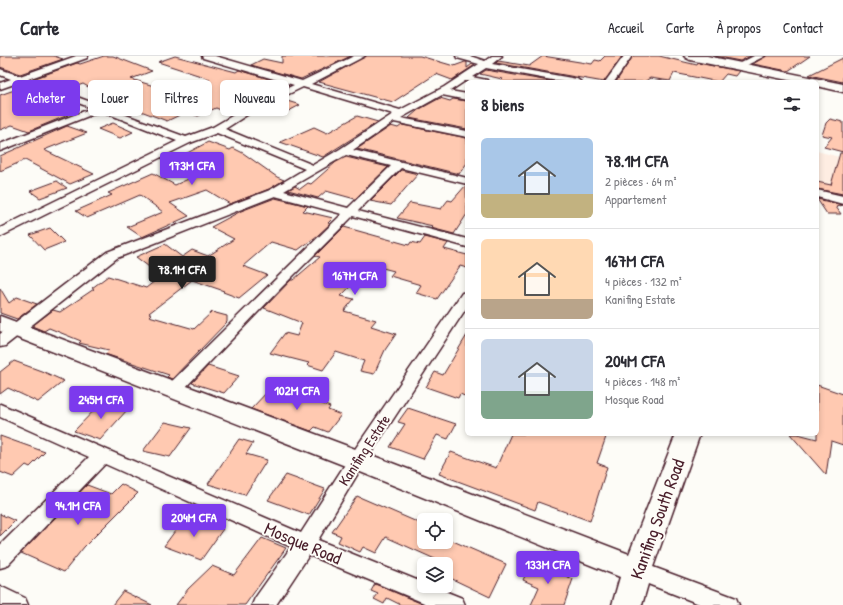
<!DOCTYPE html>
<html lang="fr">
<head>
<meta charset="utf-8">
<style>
  body { margin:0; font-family:"Patrick Hand",sans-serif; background:#f7f7f7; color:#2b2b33; height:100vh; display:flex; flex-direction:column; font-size:15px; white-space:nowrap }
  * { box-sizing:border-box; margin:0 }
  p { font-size:13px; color:#7c7c81 }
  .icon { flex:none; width:22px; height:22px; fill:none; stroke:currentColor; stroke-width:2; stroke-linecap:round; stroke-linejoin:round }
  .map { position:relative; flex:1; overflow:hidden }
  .sheet { position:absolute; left:465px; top:24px; width:354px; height:356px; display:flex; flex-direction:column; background:#fff; border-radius:6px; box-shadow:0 2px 6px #0003 }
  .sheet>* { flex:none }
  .banner { position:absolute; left:12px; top:24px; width:380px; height:36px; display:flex; gap:8px }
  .controls { position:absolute; left:417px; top:457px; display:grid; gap:8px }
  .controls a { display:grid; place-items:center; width:36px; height:36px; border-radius:6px; background:#fff; box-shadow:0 2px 6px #0003; font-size:20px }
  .price { position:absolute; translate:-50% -34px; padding:0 9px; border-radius:4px; background:#7c3aed; color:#fff; font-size:13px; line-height:26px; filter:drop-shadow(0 1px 2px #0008) }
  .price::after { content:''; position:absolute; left:50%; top:24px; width:12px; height:9px; margin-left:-6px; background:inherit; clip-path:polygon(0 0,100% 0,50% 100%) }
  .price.selected { background:#222; color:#fff }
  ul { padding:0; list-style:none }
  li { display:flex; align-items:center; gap:12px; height:100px; padding:0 16px }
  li+li { border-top:1px solid #e1e1e2 }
  li span { display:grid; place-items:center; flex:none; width:112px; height:80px; border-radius:6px; color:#555 }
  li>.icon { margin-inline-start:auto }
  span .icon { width:48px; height:48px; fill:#fffc; stroke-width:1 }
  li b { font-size:17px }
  h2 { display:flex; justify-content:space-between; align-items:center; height:48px; padding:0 16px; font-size:17px }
  .tag { padding:0 14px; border-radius:6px; background:#fff; box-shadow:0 2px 6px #0003; font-size:14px; line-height:36px }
  .tag.selected { background:#7c3aed; color:#fff }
  header { display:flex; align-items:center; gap:24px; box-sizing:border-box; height:56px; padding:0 20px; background:#fff; border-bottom:1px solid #e1e1e2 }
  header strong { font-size:19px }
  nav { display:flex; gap:22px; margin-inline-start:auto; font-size:14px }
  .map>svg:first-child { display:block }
  .built { fill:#feede2 }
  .building { fill:#ffc9b1; stroke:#4a1f2b }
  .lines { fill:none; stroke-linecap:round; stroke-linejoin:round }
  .street-casing { stroke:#4a1f2b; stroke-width:3 }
  .secondary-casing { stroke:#4a1f2b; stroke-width:3 }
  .street { fill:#fdfcf7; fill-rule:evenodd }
  .secondary { fill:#fdfcf7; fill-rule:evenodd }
  .labels { text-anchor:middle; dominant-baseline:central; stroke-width:4; stroke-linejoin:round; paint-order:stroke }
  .street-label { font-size:15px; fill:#4a1f2b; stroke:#fdfcf7 }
  .near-street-label { font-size:18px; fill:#4a1f2b; stroke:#fdfcf7 }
</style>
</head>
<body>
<header>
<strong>Carte</strong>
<nav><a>Accueil</a><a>Carte</a><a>À propos</a><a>Contact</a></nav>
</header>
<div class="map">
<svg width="843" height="549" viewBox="0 0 843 549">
  <rect width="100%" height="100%" fill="#fdfcf7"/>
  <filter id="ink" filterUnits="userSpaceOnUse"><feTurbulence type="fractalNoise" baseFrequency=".025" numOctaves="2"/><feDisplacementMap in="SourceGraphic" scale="8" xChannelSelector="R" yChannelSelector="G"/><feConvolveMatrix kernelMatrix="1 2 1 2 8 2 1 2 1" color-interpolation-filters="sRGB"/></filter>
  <g filter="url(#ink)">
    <path class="built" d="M817 95 843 102V143L817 136Z"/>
    <path class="building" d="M0 0H54L63 3 20 18 0 11Z
      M104 0H113L152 15 131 23 177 37 210 23 158 6 175 0 236 16 239 14 289 29 230 58 216 52 198 60 186 56 167 65 112 44 83 28 64 35 33 23 77 7 80 8Z
      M282 0H351L301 23 251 9 263 3 282 7Z
      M366 0H420L454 10 465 6H467V12L472 8 475 9 452 24 436 18 393 46 319 26Z
      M543 0 592 8 595 4 600 5 605 0H622L604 26 496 7 498 5 529 10Z
      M633 0H659L697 9 698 7 739 15 735 20 726 18 719 26 674 17 670 25 650 22 644 26H616Z
      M714 0H751L740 5Z
      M766 0H810L788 15 753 8Z
      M843 2V26L809 19Z
      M486 14 555 26H499L502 23 480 18Z
      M26 30 52 39 46 42 60 48 49 52 68 59 29 75 12 69 0 74V39Z
      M440 42 450 45 453 43 467 45V73L409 62 418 54Z
      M281 43 300 49 283 58 264 52Z
      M357 60 378 66 323 101 280 86 314 71 327 77Z
      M830 63 843 66V96L824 91 832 81 822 79 826 67Z
      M113 67 133 76 120 82 98 73Z
      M402 69 467 82V107L459 118 357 93 391 70 398 72Z
      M67 70 87 77 44 94 94 118 70 128 25 104 0 115V100Z
      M208 86 230 94 233 92 243 97 277 121 284 124 269 133 230 148 207 134 170 147 189 160 142 181 127 171 163 156 140 139 87 162 76 155 112 139 108 137 153 117 175 129 204 116 174 104Z
      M840 97H843V138L817 133V126L831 129Z
      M346 101 388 111 355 143 326 135 318 142 288 134 295 130 300 133 308 127 311 128 336 106Z
      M401 114 418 118 391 149 370 145Z
      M57 125 67 132 40 142 30 135Z
      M466 129 467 158 454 178 431 172 433 170 397 162 410 147 441 153 448 144 452 145Z
      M275 142 308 150 303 155 333 162 328 167 330 168 317 180 298 194 271 186 243 210 267 219 239 242 223 236 224 235 192 224 149 257 151 258 149 260 194 273 212 256 227 260V266L172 323 167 321 169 319 105 298 109 294 79 287 81 285 49 272 44 275 32 270 53 254 60 256 94 233 92 232 108 220 146 232 161 220 136 201 165 188 182 201 192 194 208 200 234 183 211 171 241 155Z
      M817 143 843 149 836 151 841 158H827Z
      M344 171 409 189 411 186 420 188 425 181 448 187 444 193 467 199V212L460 210 437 243 416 237 421 229 390 220 394 215 371 209 341 240 354 243 344 255 376 264 371 270 396 278 385 294 374 318 360 315 364 305 336 296 323 314 307 309 309 307 270 297 285 277 297 280 302 267 264 252 291 224H293L320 201 315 200Z
      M50 172 64 186 44 194 30 179Z
      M0 232 9 247 17 241 37 248 17 263 0 257Z
      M467 279V341L460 338 458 342 426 331 435 316 443 319Z
      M14 305 44 316 64 325 38 346 8 332 0 338V316Z
      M208 310 239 320 224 337 192 327Z
      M817 329 843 338V389L831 385 826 419 790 378H798L817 383Z
      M269 334 286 340 291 335 330 351 328 354 341 359 328 376 315 371 311 375 251 353Z
      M103 345 128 353 100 384 74 375Z
      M408 352 456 368 448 383 437 379 423 403 390 391 405 368 398 366Z
      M165 366 191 372 170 401 143 395Z
      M511 378H607L597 407 607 411 590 465 538 446 535 454 439 418 451 396 496 412Z
      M0 380 45 396 30 411 26 409 13 421 0 416Z
      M239 383 253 387 246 398 267 404 245 439 208 428Z
      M286 419 325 433 309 459 268 444Z
      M121 428 138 437 84 491 64 516 21 497 87 429 111 438Z
      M357 440 424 469V486H446V482L506 508 490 541 446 520V508L386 481 376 497 363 491 360 496 338 486 341 480 332 476Z
      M0 458 15 465 0 480Z
      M186 460 223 473 201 504 164 490Z
      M262 482 286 492 245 549H176L188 533 212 510 234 519Z
      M532 505 573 523 564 549H531L539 531 523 524Z
      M375 528 425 549H401L387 542 384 548 374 543 378 538 371 535Z
      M123 535 152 549H112Z"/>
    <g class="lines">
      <g class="street-casing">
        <path id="street" d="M76 0H88L87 2 28 23 186 81 213 71 244 53 294 29 203 2 202 0H215L302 25 354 0H365L311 28 400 54 444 31 479 8 457 2 456 0H470L485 5 492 0H502L492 8 577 23 581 26H563L486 12 472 21 487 24 488 26 465 25 450 35 467 38V44L442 39 401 62 467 75V81L394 66 353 94 467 122V128L401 112 358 155 467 183V191L353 160 282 231 180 337 174 339 168 337 166 333 168 329 342 158 275 140 117 202 5 290 0 291V278L107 196 270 134 305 113 217 77 190 87 0 181V172L177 85 101 55 0 95V88L92 52 20 26 0 33V27L11 23 0 19V13L20 20ZM303 31 393 58 340 93 313 109 225 73 250 57ZM346 99 391 110 348 152 284 135Z
          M624 0H632L614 26H605Z
          M754 0H765L741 12 738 13 734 10Z
          M817 134 843 140V148L817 141Z
          M467 236V251L363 409 318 484 424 527V530H432L462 542 465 549H429L309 499 276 549H252L255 542 291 491 105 408 7 510 0 512V489L89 401 0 361V348L301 477 351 399 462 237Z
          M637 505 736 542 739 549H702L630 521 627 514 630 507Z
          M0 530 25 542 28 549H0Z"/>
      </g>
      <g class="secondary-casing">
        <path id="secondary" d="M684 0H707L843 28V36L817 30V26H798L690 4 686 2Z
          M0 260 366 397 629 498 676 378H700L652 514 642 549H612L620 521 348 411 0 275Z"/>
      </g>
      <use href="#street" class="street"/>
      <use href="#secondary" class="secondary"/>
    </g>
  </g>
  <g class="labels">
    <g class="street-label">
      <text transform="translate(364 394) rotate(-57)">Kanifing Estate</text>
    </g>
    <g class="near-street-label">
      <text transform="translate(657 463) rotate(-70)">Kanifing South Road</text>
      <text transform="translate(303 487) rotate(23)">Mosque Road</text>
    </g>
  </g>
</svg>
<div class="controls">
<a><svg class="icon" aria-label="locate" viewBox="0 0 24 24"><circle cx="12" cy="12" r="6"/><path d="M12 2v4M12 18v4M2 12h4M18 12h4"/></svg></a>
<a><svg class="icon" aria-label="layers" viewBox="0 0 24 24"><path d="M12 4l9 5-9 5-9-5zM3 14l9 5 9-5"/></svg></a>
</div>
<b class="price" style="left:192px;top:130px">173M CFA</b>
<b class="price selected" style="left:182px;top:234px">78.1M CFA</b>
<b class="price" style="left:355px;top:240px">167M CFA</b>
<b class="price" style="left:297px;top:355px">102M CFA</b>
<b class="price" style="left:101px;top:364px">245M CFA</b>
<b class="price" style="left:78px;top:470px">94.1M CFA</b>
<b class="price" style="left:194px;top:482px">204M CFA</b>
<b class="price" style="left:548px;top:529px">133M CFA</b>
<div class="banner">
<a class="tag selected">Acheter</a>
<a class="tag">Louer</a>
<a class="tag">Filtres</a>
<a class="tag">Nouveau</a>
</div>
<section class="sheet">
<h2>8 biens<svg class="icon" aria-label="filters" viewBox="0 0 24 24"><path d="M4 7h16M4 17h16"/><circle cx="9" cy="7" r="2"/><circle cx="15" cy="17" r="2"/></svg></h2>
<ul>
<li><span style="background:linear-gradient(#a9c7e8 70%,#c2b280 0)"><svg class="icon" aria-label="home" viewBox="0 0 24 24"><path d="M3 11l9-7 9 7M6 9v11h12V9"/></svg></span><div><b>78.1M CFA</b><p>2 pièces · 64 m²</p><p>Appartement</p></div></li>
<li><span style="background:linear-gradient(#ffd9b3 75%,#b9a48a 0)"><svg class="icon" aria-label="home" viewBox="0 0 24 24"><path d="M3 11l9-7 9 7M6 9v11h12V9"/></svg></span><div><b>167M CFA</b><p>4 pièces · 132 m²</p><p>Kanifing Estate</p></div></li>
<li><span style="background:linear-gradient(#c9d6e8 65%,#7fa58c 0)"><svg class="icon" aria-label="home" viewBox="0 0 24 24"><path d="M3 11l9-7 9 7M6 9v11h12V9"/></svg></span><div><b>204M CFA</b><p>4 pièces · 148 m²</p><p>Mosque Road</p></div></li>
</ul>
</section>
</div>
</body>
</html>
